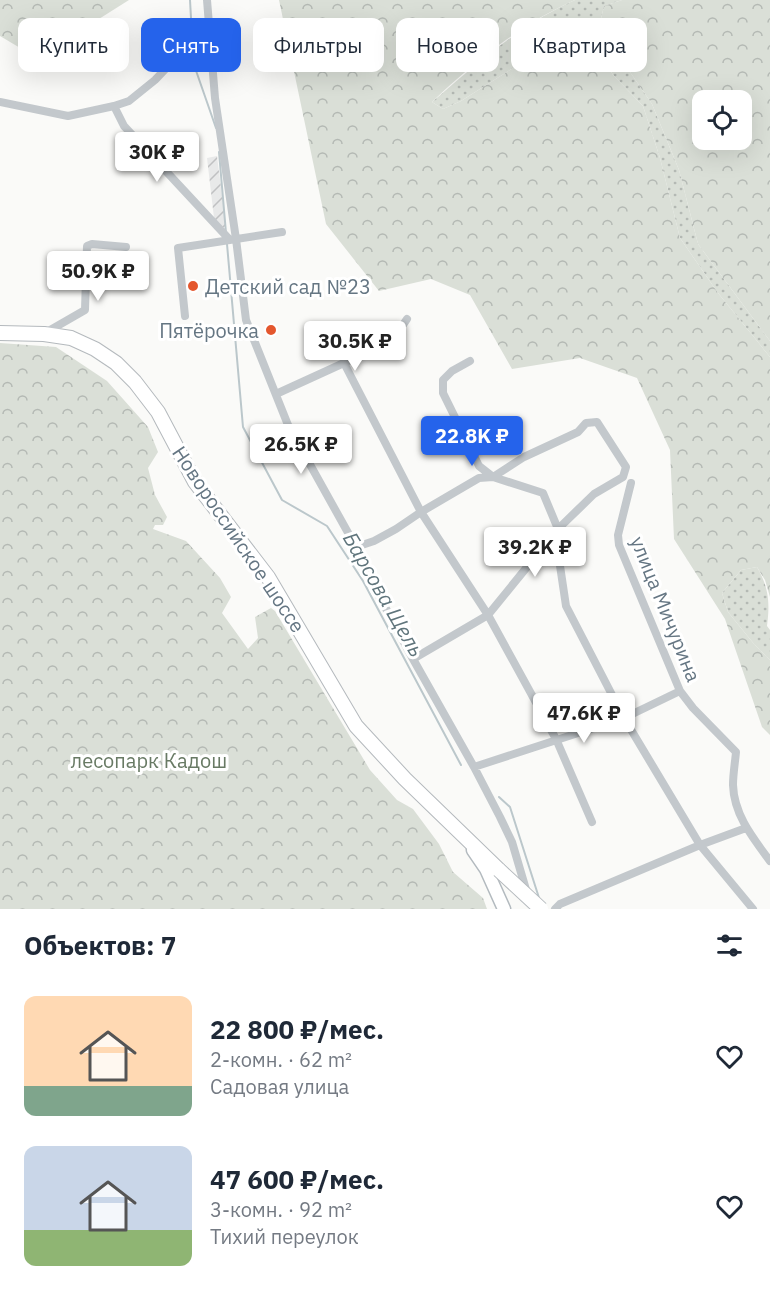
<!DOCTYPE html>
<html lang="ru">
<head>
<meta charset="utf-8">
<style>
  body { margin:0; font-family:"IBM Plex Sans",sans-serif; background:#f2f2f3; color:#1f2937; height:100vh; display:flex; flex-direction:column; font-size:22px; white-space:nowrap }
  * { box-sizing:border-box; margin:0 }
  p { font-size:20px; color:#747a83 }
  .icon { flex:none; width:33px; height:33px; fill:none; stroke:currentColor; stroke-width:2; stroke-linecap:round; stroke-linejoin:round }
  .map { position:relative; height:909px; overflow:hidden }
  .drawer { display:flex; flex-direction:column; background:#fff; flex:1 }
  .drawer>* { flex:none }
  .guide { position:absolute; left:18px; top:18px; width:735px; height:54px; display:flex; gap:12px }
  .fabs { position:absolute; left:692px; top:90px; display:grid; gap:12px }
  .fabs a { display:grid; place-items:center; width:60px; height:60px; border-radius:12px; background:#fff; box-shadow:0 6px 24px #0002; font-size:30px }
  .price { position:absolute; translate:-50% -51px; padding:0 14px; border-radius:6px; background:#fff; color:#222; font-size:20px; line-height:39px; filter:drop-shadow(0 2px 3px #0008) }
  .price::after { content:''; position:absolute; left:50%; top:36px; width:18px; height:14px; margin-left:-9px; background:inherit; clip-path:polygon(0 0,100% 0,50% 100%) }
  .price.selected { background:#2563eb; color:#fff }
  ul { padding:0; list-style:none }
  li { display:flex; align-items:center; gap:18px; height:150px; padding:0 24px }
  li span { display:grid; place-items:center; flex:none; width:168px; height:120px; border-radius:12px; color:#555 }
  li>.icon { margin-inline-start:auto }
  span .icon { width:72px; height:72px; fill:#fffc; stroke-width:1 }
  li b { font-size:26px }
  h2 { display:flex; justify-content:space-between; align-items:center; height:72px; padding:0 24px; font-size:26px }
  .tag { padding:0 21px; border-radius:12px; background:#fff; box-shadow:0 6px 24px #0002; font-size:21px; line-height:54px }
  .tag.selected { background:#2563eb; color:#fff }
  .map>svg:first-child { display:block }
  .industrial { fill:url(#industrial-furrows) }
  .grass { fill:url(#grass-dots) }
  .forest { fill:url(#forest-crowns); fill-rule:evenodd }
  .lines { fill:none; stroke-linecap:round; stroke-linejoin:round }
  .stream { stroke:#bbc7cb; stroke-width:2 }
  .secondary-casing { stroke:#b3babf; stroke-width:15 }
  .trunk-casing { stroke:#b4b9bd; stroke-width:16 }
  .minor { stroke:#c3c8cc; stroke-width:8 }
  .secondary { stroke:#fff; stroke-width:12 }
  .trunk { stroke:#fff; stroke-width:14 }
  .trunk-bridge-casing { stroke:#b4b9bd; stroke-width:16; stroke-linecap:butt }
  .trunk-bridge { stroke:#fff; stroke-width:14 }
  .poi-dot { fill:#e4572e; stroke:#fff; stroke-width:2 }
  .labels { text-anchor:middle; dominant-baseline:central; stroke-width:6; stroke-linejoin:round; paint-order:stroke }
  .poi-label { font-size:20px; fill:#657683; stroke:#fff; text-anchor:start }
  .street-label { font-size:20px; fill:#657683; stroke:#fff }
  .park-label { font-size:20px; fill:#687a64; stroke:#fff }
  .water-label { font-size:21px; font-style:italic; fill:#60757c; stroke:#fff }
</style>
</head>
<body>
<div class="map">
<svg width="770" height="909" viewBox="0 0 770 909">
  <defs>
    <pattern id="industrial-furrows" width="10" height="10" patternUnits="userSpaceOnUse" patternTransform="scale(1.5)"><rect width="10" height="10" fill="#e8e9e9"/><path d="M-1 1l2-2M0 10L10 0M9 11l2-2" fill="none" stroke="#c0c1c2"/></pattern>
    <pattern id="grass-dots" width="8" height="8" patternUnits="userSpaceOnUse" patternTransform="scale(1.5)"><rect width="8" height="8" fill="#dadfd7"/><path d="M2 2h.1M6 6h.1" fill="none" stroke="#b4b9b4" stroke-width="1.8" stroke-linecap="round"/></pattern>
    <pattern id="forest-crowns" width="20" height="18" patternUnits="userSpaceOnUse" patternTransform="scale(1.5)"><rect width="20" height="18" fill="#dadfd7"/><path d="M2 6a3 3 0 1 1 6 0M12 15a3 3 0 1 1 6 0" fill="none" stroke="#b4b9b4"/></pattern>
  </defs>
  <rect width="100%" height="100%" fill="#fafaf8"/>
  <path class="industrial" d="M217 156 226 227H219L214 218 207 158Z"/>
  <path class="grass" d="M575 0H622L604 6 599 27 652 104 679 170 698 244 770 341V357L718 293 680 238 660 158 643 106 613 75 598 47 565 35 461 101 443 109 432 102C476 64 521 24 575 0Z
    M757 567C769 588 770 603 767 626L770 630V660L754 644 728 612 722 593 741 570Z"/>
  <path class="forest" d="M0 0H129L37 58 0 36Z
    M279 0H575C522 23 473 63 432 102L443 109 461 101 565 35 589 33 613 75 643 106 660 158 680 238 718 293 770 357V597L765 580 757 567 741 570 722 593 728 612 754 644 770 660V735L762 727 725 619 674 539 670 450 637 378 580 358 512 369 470 295 431 279 379 291 326 224Z
    M622 0H770V341L698 244 679 170 652 104 599 27 604 6ZM702 100H741V140H702Z
    M0 343 56 347 107 381 148 427 158 452 148 468 155 495 167 517 163 525H155L153 529 186 541 220 578 231 597 222 613 248 649 258 638 255 617 271 608 275 611 370 770 397 800 413 809 439 844 453 872 483 898 487 909H0Z"/>
  <g class="lines">
    <path class="stream" d="M190 0 192 36
      M192 45 193 62 216 128
      M219 152 226 233
      M227 244 243 427 282 500 327 526 363 581 461 765
      M499 797 510 807 540 901"/>
    <g class="secondary-casing">
      <path id="secondary" d="M473 850 486 869 504 909"/>
    </g>
    <g class="trunk-casing">
      <path id="trunk" d="M0 333 44 334 71 338 95 349 116 363 135 382 158 412 195 482 268 577 356 726 405 779 499 870"/>
    </g>
    <path class="minor" d="M207 0 215 98 236 239 246 320 288 425 356 547 376 590 413 659 474 767 500 817 512 842 527 893
      M0 102 68 116 114 106 129 101 155 80 209 23
      M114 106 124 126 229 239
      M185 316 178 248 282 232
      M45 333 85 310 87 246 92 244 126 247
      M470 361 452 371 443 380V393L479 466 493 477 543 493 558 529
      M344 363 421 512 488 615 556 739 592 822
      M276 394 392 341 407 319
      M631 483 618 535 619 545 680 691 693 708 736 752C735 763 733 774 733 785 734 815 753 838 770 861
      M545 544 559 559 566 606 624 718 700 845 753 909
      M356 547 374 541 396 529 421 512 479 478 493 477 524 457 578 432 586 423 597 422 626 467 623 477 594 494 558 529 488 615 413 659
      M474 767 624 718 680 691
      M555 909 560 904 700 845 746 828"/>
    <use href="#secondary" class="secondary"/>
    <use href="#trunk" class="trunk"/>
    <g class="trunk-bridge-casing">
      <path id="trunk-bridge" d="M499 870 541 909"/>
    </g>
    <use href="#trunk-bridge" class="trunk-bridge"/>
  </g>
  <g class="poi-dot">
    <circle cx="193" cy="286" r="6"/>
    <circle cx="271" cy="330" r="6"/>
  </g>
  <g class="labels">
    <g class="poi-label">
      <text x="205" y="286">Детский сад №23</text>
      <text x="259" y="330" text-anchor="end">Пятёрочка</text>
    </g>
    <g class="street-label">
      <text transform="translate(239 539) rotate(56)">Новороссийское шоссе</text>
      <text transform="translate(666 609) rotate(68)">улица Мичурина</text>
    </g>
    <g class="park-label">
      <text x="149" y="760">лесопарк Кадош</text>
    </g>
    <g class="water-label">
      <text transform="translate(384 594) rotate(60)">Барсова Щель</text>
    </g>
  </g>
</svg>
<div class="fabs">
<a><svg class="icon" aria-label="locate" viewBox="0 0 24 24"><circle cx="12" cy="12" r="6"/><path d="M12 2v4M12 18v4M2 12h4M18 12h4"/></svg></a>
</div>
<b class="price" style="left:157px;top:183px">30K ₽</b>
<b class="price" style="left:98px;top:302px">50.9K ₽</b>
<b class="price" style="left:355px;top:372px">30.5K ₽</b>
<b class="price selected" style="left:472px;top:467px">22.8K ₽</b>
<b class="price" style="left:301px;top:475px">26.5K ₽</b>
<b class="price" style="left:535px;top:578px">39.2K ₽</b>
<b class="price" style="left:584px;top:744px">47.6K ₽</b>
<div class="guide">
<a class="tag">Купить</a>
<a class="tag selected">Снять</a>
<a class="tag">Фильтры</a>
<a class="tag">Новое</a>
<a class="tag">Квартира</a>
</div>
</div>
<section class="drawer">
<h2>Объектов: 7<svg class="icon" aria-label="filters" viewBox="0 0 24 24"><path d="M4 7h16M4 17h16"/><circle cx="9" cy="7" r="2"/><circle cx="15" cy="17" r="2"/></svg></h2>
<ul>
<li><span style="background:linear-gradient(#ffd9b3 75%,#7fa58c 0)"><svg class="icon" aria-label="home" viewBox="0 0 24 24"><path d="M3 11l9-7 9 7M6 9v11h12V9"/></svg></span><div><b>22 800 ₽/мес.</b><p>2-комн. · 62 m²</p><p>Садовая улица</p></div><svg class="icon" aria-label="heart" viewBox="0 0 24 24"><path d="M12 20l-8-8c-3-5 5-10 8-4 3-6 11-1 8 4z"/></svg></li>
<li><span style="background:linear-gradient(#c9d6e8 70%,#8fb573 0)"><svg class="icon" aria-label="home" viewBox="0 0 24 24"><path d="M3 11l9-7 9 7M6 9v11h12V9"/></svg></span><div><b>47 600 ₽/мес.</b><p>3-комн. · 92 m²</p><p>Тихий переулок</p></div><svg class="icon" aria-label="heart" viewBox="0 0 24 24"><path d="M12 20l-8-8c-3-5 5-10 8-4 3-6 11-1 8 4z"/></svg></li>
</ul>
</section>
</body>
</html>
